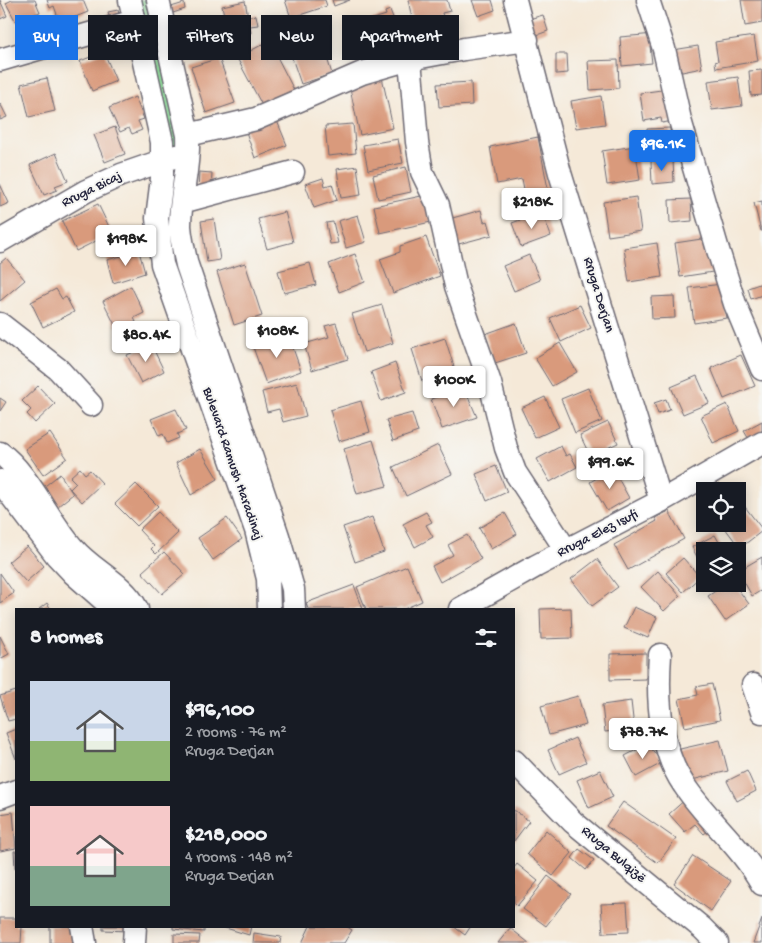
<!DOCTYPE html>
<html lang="en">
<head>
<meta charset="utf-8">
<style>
  body { margin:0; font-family:"Gochi Hand",sans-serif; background:#20242c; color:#f1f3f6; height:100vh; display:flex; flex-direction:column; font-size:19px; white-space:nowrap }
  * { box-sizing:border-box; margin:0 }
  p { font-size:16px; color:#9ea1a6 }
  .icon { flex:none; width:28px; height:28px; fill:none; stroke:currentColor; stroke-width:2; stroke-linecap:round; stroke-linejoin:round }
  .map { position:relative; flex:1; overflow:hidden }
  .details { position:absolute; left:15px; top:608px; width:500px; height:320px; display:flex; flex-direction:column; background:#171b24; border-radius:0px; box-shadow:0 2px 12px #0003 }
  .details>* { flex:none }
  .guide { position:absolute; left:15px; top:15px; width:500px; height:45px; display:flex; gap:10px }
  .tools { position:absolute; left:696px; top:482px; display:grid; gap:10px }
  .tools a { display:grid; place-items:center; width:50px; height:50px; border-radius:0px; background:#171b24; box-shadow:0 2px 12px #0003; font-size:25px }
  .price { position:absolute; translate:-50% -42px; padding:0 11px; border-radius:5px; background:#fff; color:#222; font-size:16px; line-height:32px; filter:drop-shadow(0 1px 2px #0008) }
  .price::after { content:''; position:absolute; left:50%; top:30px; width:15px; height:11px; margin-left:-8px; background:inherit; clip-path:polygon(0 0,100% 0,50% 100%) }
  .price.selected { background:#1a73e8; color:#fff }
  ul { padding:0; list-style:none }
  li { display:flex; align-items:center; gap:15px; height:125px; padding:0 15px }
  li span { display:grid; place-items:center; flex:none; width:140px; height:100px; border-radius:0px; color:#555 }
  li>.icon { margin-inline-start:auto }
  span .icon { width:60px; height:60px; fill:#fffc; stroke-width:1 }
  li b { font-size:21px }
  h2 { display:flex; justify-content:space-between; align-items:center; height:60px; padding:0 15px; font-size:21px }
  .pill { padding:0 18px; border-radius:0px; background:#171b24; box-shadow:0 2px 12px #0003; font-size:18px; line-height:45px }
  .pill.selected { background:#1a73e8; color:#fff }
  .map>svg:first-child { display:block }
  .green { fill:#91de9b; stroke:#5a806b }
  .building { fill:#d99a7b }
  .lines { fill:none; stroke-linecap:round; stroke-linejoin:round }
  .minor-casing { stroke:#6c6872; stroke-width:25 }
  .minor { stroke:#fff; stroke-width:22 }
  .labels { text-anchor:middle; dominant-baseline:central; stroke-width:4; stroke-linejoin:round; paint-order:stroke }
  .street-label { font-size:14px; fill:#22223b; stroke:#f6f6f2 }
</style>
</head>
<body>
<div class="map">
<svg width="762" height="943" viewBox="0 0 762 943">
  <rect width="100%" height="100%" fill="#f6f6f2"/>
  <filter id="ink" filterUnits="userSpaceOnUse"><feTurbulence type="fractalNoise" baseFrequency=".02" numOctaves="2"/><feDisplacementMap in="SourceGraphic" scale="10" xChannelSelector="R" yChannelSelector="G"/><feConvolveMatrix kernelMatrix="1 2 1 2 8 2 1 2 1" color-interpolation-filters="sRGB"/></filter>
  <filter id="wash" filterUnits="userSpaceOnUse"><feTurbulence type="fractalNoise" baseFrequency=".0096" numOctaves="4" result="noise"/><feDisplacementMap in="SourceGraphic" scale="20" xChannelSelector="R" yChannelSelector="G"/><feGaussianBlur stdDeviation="1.12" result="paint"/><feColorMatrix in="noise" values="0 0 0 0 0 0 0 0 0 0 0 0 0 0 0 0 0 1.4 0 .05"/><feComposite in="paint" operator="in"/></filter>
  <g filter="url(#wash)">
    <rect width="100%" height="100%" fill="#f5e9d8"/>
    <path class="green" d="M139 0H150L181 144 169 148Z"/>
    <g id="blocks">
      <path class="building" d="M0 0 7 16 0 19Z
        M12 0H35L40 12 16 22 6 3Z
        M47 0H83L88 12 60 23 54 6 50 8Z
        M285 0H325L327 6 291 18Z
        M332 0H350L334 6Z
        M408 0H447L450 11 442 13 447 30 433 34 434 37 424 40 417 21 413 23Z
        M472 0H492L495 10 478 16Z
        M741 0H762V23L745 26Z
        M245 1 248 17 256 15 258 25 250 26 251 33 229 37 222 6Z
        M184 3 185 9 170 14 168 8Z
        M118 10 120 18 110 20 108 12Z
        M390 10 403 43 396 45 397 48 375 55 370 40 367 41 361 23 386 15 385 12Z
        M543 15 548 31 534 36 529 19Z
        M655 34 656 46H650L652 63 622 66 620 37Z
        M754 36 758 61 716 68 715 62 718 61 715 42Z
        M269 41 294 90 263 107 237 58Z
        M323 45 332 74 301 84 291 55Z
        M698 46 702 68 677 73 673 50Z
        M104 52 116 81 92 91 80 61Z
        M556 54H567L568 73 556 74Z
        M219 58 235 103 206 113 191 67Z
        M618 60 619 88 590 90 588 61Z
        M762 70V95L751 96 749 71Z
        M382 77 393 128 360 135 349 84Z
        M738 77 742 106 712 110 708 81Z
        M47 78 55 111 29 117 21 84Z
        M471 82 472 105 439 107 437 84Z
        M668 89 673 121 662 123 661 118 644 121 640 93Z
        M601 96 605 124 576 128 571 101Z
        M135 97 144 119 138 121 142 130 132 134 129 128 120 132 109 108Z
        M0 103 7 117 0 120Z
        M275 116 287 145 255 158 244 126Z
        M353 124 356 153 328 156 325 126Z
        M115 127 125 154 105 162 94 135Z
        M670 128 671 150 648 151 647 129Z
        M538 137 548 189 525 194 522 179 497 184 490 147Z
        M398 139 403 163 368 170 363 145Z
        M635 146 640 180 607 185 602 151Z
        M56 153 68 181 55 186 57 190 44 195 30 165Z
        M673 160 674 182 652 184 651 161Z
        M357 166 361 195 341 198 337 169Z
        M406 167 411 192 378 199 373 175Z
        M199 172 212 173 211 192H198Z
        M323 178 325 186 332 184 337 200 314 208 305 184Z
        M0 184 9 203 0 207Z
        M426 195 431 222 380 233 374 206Z
        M636 197 641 231 608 236 603 202Z
        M691 199 692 221 670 223 669 200Z
        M762 201V231H761L754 203Z
        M98 204 112 233 76 251 62 221Z
        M481 210 484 222 488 221 492 235 455 245 449 219Z
        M285 212 293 242 267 249 258 219Z
        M542 212 551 236 521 247 512 223Z
        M358 215 366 242 346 248 338 221Z
        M214 219 220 260 207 262 201 221Z
        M333 222 338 243 330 244 326 223Z
        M426 237 440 276 393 293 380 259 400 252V246Z
        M708 238 713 272 680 277 675 243Z
        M657 243 662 277 629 282 624 248Z
        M139 251 145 273 113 283 107 260Z
        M355 254 365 282 339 292 329 264Z
        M529 255 540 280 514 291 503 266Z
        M6 258 25 280 0 301V263Z
        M245 263 262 316 234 325 217 272Z
        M310 263 316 285 284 293 278 271Z
        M762 283V295L751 299 748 288Z
        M722 284 727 318 694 323 689 288Z
        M131 286 144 313 134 318 136 322 127 326 125 323 116 327 103 301Z
        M56 289 62 299 66 297 74 312 43 327 31 302Z
        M674 296 675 318 652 319 651 297Z
        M382 305 393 343 364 352 352 314Z
        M580 305 591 328 561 342 550 318Z
        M336 323 348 359 312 370 304 344 329 337 325 326Z
        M516 323 526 353 495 363 485 334Z
        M288 334 301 371 266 384 253 347Z
        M445 338 455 370 422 381 412 349Z
        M560 343 577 372 552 386 535 358Z
        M151 344 164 371 141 383 127 355Z
        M741 355 755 386 724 399 711 368Z
        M395 363 406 392 381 401 371 372Z
        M697 376 709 403 683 414 671 387Z
        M297 383 306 416 283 422 279 409 267 412 262 392Z
        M38 386 55 404 35 423 27 414 31 410 22 401Z
        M464 387 477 417 442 429 431 399Z
        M588 388 602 421 575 433 561 399Z
        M545 397 559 427 535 438 521 408Z
        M0 398 6 402 0 411Z
        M666 399 670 410 658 414 654 403Z
        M361 401 370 432 339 441 330 410Z
        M727 404 739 431 713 443 701 416Z
        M176 409 186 430 177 434 179 438 167 443 163 434 159 436 151 419Z
        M412 413 418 432 393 441 386 420Z
        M762 421V435L750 441 744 431Z
        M608 422 618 443 590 456 580 435Z
        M50 433 67 458 43 475 25 449Z
        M373 440 387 486 357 494 344 449Z
        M438 445 452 474 406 496 393 467Z
        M561 446 566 456 570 454 577 467 550 482 537 459Z
        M200 449 218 479 191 495 176 463Z
        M496 466 507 492 487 501 476 474Z
        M80 468 85 474 90 470 102 483 82 502 70 489 76 483 70 477Z
        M613 469 629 498 607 511 590 482Z
        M60 474 73 494 53 510 36 493Z
        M136 484 158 506 137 526 115 504Z
        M739 499 762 529V531L740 548 722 524H738Z
        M669 511 684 539 628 570 614 545 657 521 655 518Z
        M158 512 178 533 156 554 151 549 154 546 139 530Z
        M426 512 432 522 426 525 433 537 415 547 403 524Z
        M505 513 517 534 491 549 479 528Z
        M372 517 384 552 355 562 343 527Z
        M227 518 242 539 213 560 198 538Z
        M467 535 481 559 440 582 432 566 453 555 448 545Z
        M715 535 724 551H705V573L692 547Z
        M27 546 44 566 26 582 8 562Z
        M164 552 185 574 162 594 142 572Z
        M762 557V590L752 596 738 571Z
        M683 558 700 577 683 592 666 573Z
        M597 559 618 587 592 606 571 579Z
        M407 566 422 601 404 609H366L357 587Z
        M658 571 680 596 664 611 641 587Z
        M0 573 14 593 0 603Z
        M726 584H734L749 604 725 621 708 596Z
        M354 585 363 609H308L306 603Z
        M47 603 51 609H39Z
        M634 607 657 617 648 638 624 628Z
        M571 608 572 638 541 639 540 609Z
        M0 636 9 654 0 659Z
        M646 653V679L610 680V654Z
        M712 684 720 720 685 727 679 699 698 695 696 687Z
        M16 691V719L8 721 0 696Z
        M578 696 586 725 549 735 541 706Z
        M631 701 634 728 605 732 602 705Z
        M16 729V759L6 733Z
        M575 738 586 762 559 774 548 750Z
        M720 740 728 771 688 781 680 749Z
        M648 744 662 763 636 777 625 756Z
        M600 770 613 797 589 808 577 780Z
        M747 771 756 791 737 801 727 781Z
        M687 798 712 828 704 834 695 824 685 832 669 814Z
        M623 802 676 839 658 863 606 826Z
        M514 810 529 821 514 841Z
        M13 812 16 848 0 851V814Z
        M546 830 572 853 553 876 527 854Z
        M579 849 594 860 586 870 572 858Z
        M14 851H16V868H15Z
        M693 856 731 881 711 911 674 884Z
        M517 864 538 881 517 906 514 903V868Z
        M548 876 571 894 546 926 523 909Z
        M627 903 629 932 603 933 601 904Z
        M0 918H16V926H22L21 943H0Z
        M762 919V943H753Z
        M50 926H75L74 943H50Z
        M103 926H128V931L103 930Z
        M173 926H204V932L173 929Z
        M219 926H251L249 935Z
        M310 926H346L352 930 344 943H302Z
        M453 926H471L465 935Z
        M510 928 529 943H498Z
        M254 933 281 937 280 943H253Z
        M174 934 200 935 199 943H174Z"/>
    </g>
  </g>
  <g filter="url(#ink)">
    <use href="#blocks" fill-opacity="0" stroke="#6c6872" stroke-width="1"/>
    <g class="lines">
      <g class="minor-casing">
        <path id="minor" d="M130 0 162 142V178L157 218 162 264 256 530 268 579 269 609
          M158 0 188 135C190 166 180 195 180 226 181 239 184 252 187 265L278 536 293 589 294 609
          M515 0 560 173 661 501
          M648 0 664 49 680 120 718 250 735 304 762 369
          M410 59 417 142 422 172 438 205 456 286 490 383 506 448 515 472 566 550
          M0 60 134 21
          M188 135 256 119 362 73 410 59 464 49 527 40
          M182 202 293 172
          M0 241 86 191 121 175 176 156
          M0 324 58 369 91 405
          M0 453C28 473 49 521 73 548 92 571 123 582 137 609
          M0 481 57 556 73 573 114 609
          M460 609 536 566 661 501 762 443
          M660 655C657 697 659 749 684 785 707 820 741 846 762 884
          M753 685 762 712
          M514 761 573 822 702 928 717 943
          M0 797 16 791
          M82 926 85 943
          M134 943 135 926"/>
      </g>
      <use href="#minor" class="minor"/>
    </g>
  </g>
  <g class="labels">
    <g class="street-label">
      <text transform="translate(92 190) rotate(-26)">Rruga Bicaj</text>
      <text transform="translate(598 295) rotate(73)">Rruga Derjan</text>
      <text transform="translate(232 464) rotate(71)">Bulevard Ramush Haradinaj</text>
      <text transform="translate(598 534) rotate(-27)">Rruga Elez Isufi</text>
      <text transform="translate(613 855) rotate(40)">Rruga Bulqizë</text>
    </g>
  </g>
</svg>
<div class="tools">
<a><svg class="icon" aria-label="locate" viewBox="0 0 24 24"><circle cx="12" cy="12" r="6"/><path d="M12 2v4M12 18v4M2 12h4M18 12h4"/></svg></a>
<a><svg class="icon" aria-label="layers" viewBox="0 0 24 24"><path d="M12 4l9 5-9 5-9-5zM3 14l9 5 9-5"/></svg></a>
</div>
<b class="price selected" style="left:662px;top:172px">$96.1K</b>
<b class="price" style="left:532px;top:230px">$218K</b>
<b class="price" style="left:126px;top:267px">$198K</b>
<b class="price" style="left:277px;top:359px">$108K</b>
<b class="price" style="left:146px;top:363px">$80.4K</b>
<b class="price" style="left:454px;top:408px">$100K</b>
<b class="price" style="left:610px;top:490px">$99.6K</b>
<b class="price" style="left:643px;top:760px">$78.7K</b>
<div class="guide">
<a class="pill selected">Buy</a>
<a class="pill">Rent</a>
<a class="pill">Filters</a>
<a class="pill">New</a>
<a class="pill">Apartment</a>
</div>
<section class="details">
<h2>8 homes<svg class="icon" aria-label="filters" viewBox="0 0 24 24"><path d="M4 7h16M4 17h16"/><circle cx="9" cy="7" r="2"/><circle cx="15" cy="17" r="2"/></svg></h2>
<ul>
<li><span style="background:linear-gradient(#c9d6e8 60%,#8fb573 0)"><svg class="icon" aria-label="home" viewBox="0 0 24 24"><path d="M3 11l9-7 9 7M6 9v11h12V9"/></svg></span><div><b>$96,100</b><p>2 rooms · 76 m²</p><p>Rruga Derjan</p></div></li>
<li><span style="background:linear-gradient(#f6c9c9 60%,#7fa58c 0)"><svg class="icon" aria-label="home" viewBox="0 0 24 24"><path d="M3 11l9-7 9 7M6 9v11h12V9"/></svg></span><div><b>$218,000</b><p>4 rooms · 148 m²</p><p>Rruga Derjan</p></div></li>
</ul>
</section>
</div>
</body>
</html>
